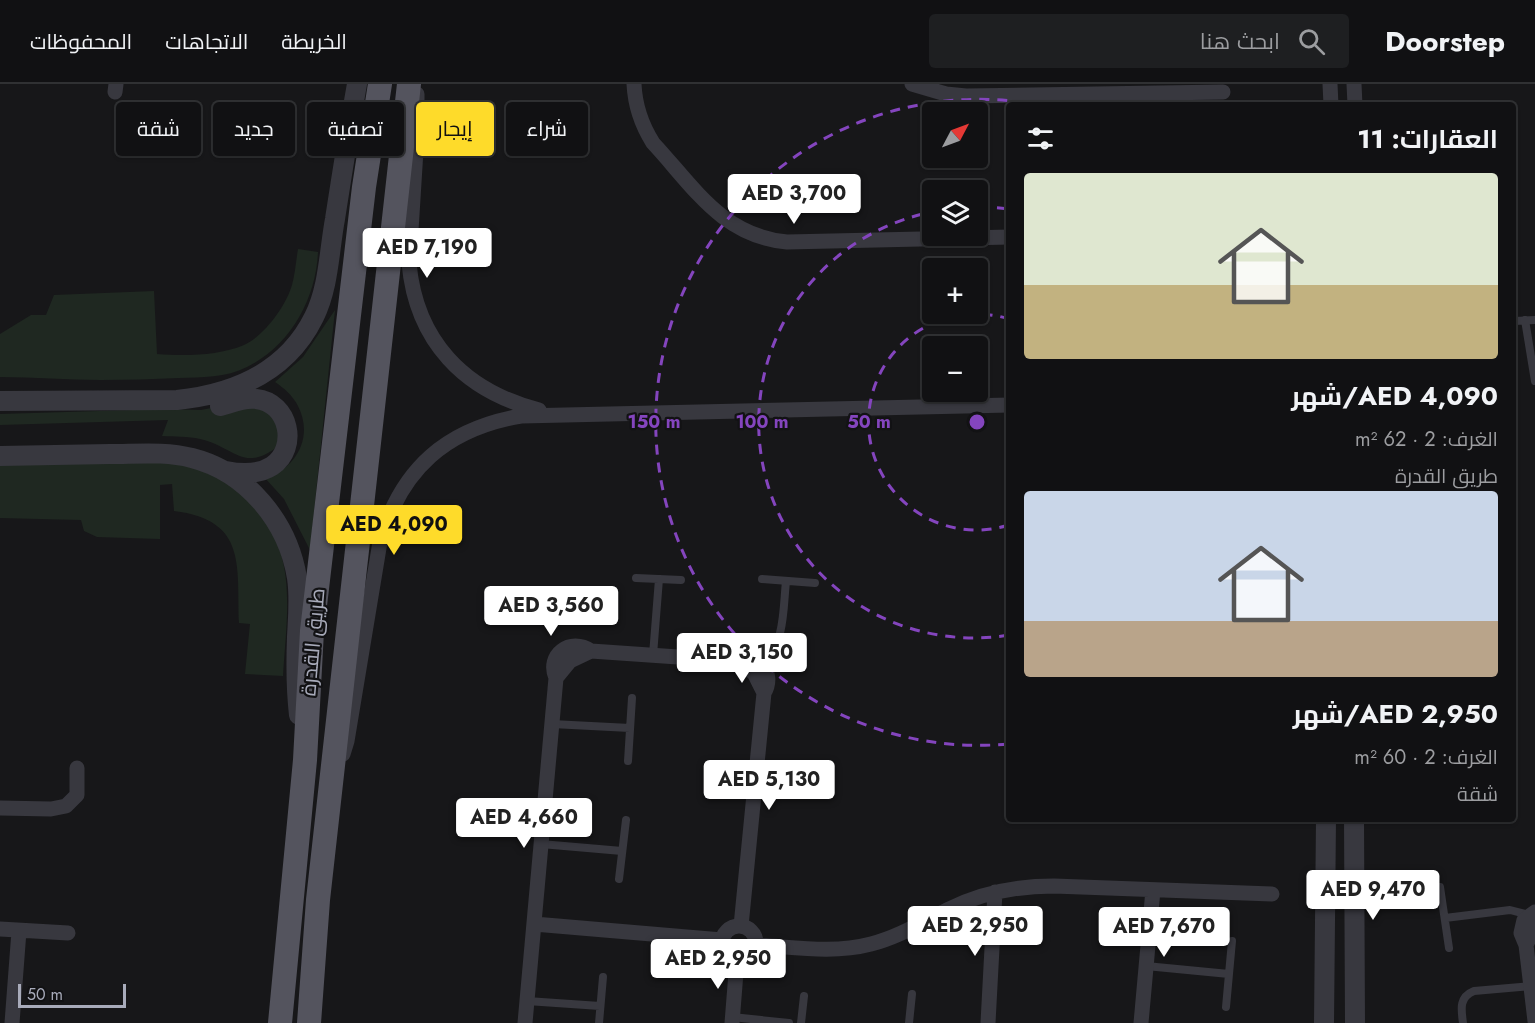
<!DOCTYPE html>
<html lang="ar">
<head>
<meta charset="utf-8">
<style>
  body { margin:0; font-family:Jost,Cairo,sans-serif; background:#1e1f21; color:#f1f3f6; direction:rtl; height:100vh; display:flex; flex-direction:column; font-size:22px; white-space:nowrap }
  * { box-sizing:border-box; margin:0 }
  p { font-size:20px; color:#9c9da0 }
  .icon { flex:none; width:33px; height:33px; fill:none; stroke:currentColor; stroke-width:2; stroke-linecap:round; stroke-linejoin:round }
  .map { position:relative; flex:1; overflow:hidden; direction:ltr }
  .panel { position:absolute; left:1006px; top:18px; width:510px; height:720px; display:flex; flex-direction:column; background:#111113; border-radius:6px; box-shadow:0 2px 4px #0004,0 0 0 2px #303133; direction:rtl }
  .panel>* { flex:none }
  .banner { position:absolute; left:18px; top:18px; width:570px; height:54px; direction:rtl; display:flex; gap:12px }
  .needle { width:39px; rotate:49deg }
  .controls { position:absolute; left:922px; top:18px; display:grid; gap:12px }
  .controls a { display:grid; place-items:center; width:66px; height:66px; border-radius:6px; background:#111113; box-shadow:0 2px 4px #0004,0 0 0 2px #303133; font-size:30px }
  .scale { position:absolute; left:18px; bottom:15px; width:108px; box-sizing:border-box; padding-left:6px; border:3px solid #a8abba; border-top:0; font-size:16px; line-height:21px; white-space:nowrap; color:#a8abba; -webkit-text-stroke:4px #121214; paint-order:stroke }
  .price { position:absolute; translate:-50% -51px; padding:0 14px; border-radius:6px; background:#fff; color:#222; font-size:20px; line-height:39px; filter:drop-shadow(0 2px 3px #0008) }
  .price::after { content:''; position:absolute; left:50%; top:36px; width:18px; height:14px; margin-left:-9px; background:inherit; clip-path:polygon(0 0,100% 0,50% 100%) }
  .price.active { background:#fedb2a; color:#111 }
  ul { padding:0; list-style:none }
  li { display:grid; align-content:center; gap:12px; height:318px; padding:0 18px }
  li span { display:grid; place-items:center; height:186px; border-radius:6px; color:#555 }
  li>.icon { margin-inline-start:auto }
  span .icon { width:108px; height:108px; fill:#fffc; stroke-width:1 }
  li b { font-size:26px }
  h2 { display:flex; justify-content:space-between; align-items:center; height:72px; padding:0 18px; font-size:26px }
  .chip { padding:0 21px; border-radius:6px; background:#111113; box-shadow:0 2px 4px #0004,0 0 0 2px #303133; font-size:21px; line-height:54px }
  .chip.active { background:#fedb2a; color:#111 }
  header { display:flex; align-items:center; gap:36px; box-sizing:border-box; height:84px; padding:0 30px; background:#111113; border-bottom:2px solid #303133 }
  header strong { font-size:28px }
  nav { display:flex; gap:33px; margin-inline-start:auto; font-size:21px }
  .search { width:420px; height:54px; background:#1e1f21; display:flex; align-items:center; gap:15px; box-sizing:border-box; padding:0 21px; border-radius:6px; color:#9c9da0; font-size:22px }
  .map>svg:first-child { display:block }
  .green { fill:#1f2821 }
  .lines { fill:none; stroke-linecap:round; stroke-linejoin:round }
  .service { stroke:#38383f; stroke-width:8 }
  .minor { stroke:#38383f; stroke-width:15 }
  .tertiary { stroke:#38383f; stroke-width:20 }
  .primary { stroke:#54545e; stroke-width:24 }
  .ring { fill:none; stroke:#8445be; stroke-width:3; stroke-dasharray:10 8 }
  .labels { text-anchor:middle; dominant-baseline:central; stroke-width:4.5; stroke-linejoin:round; paint-order:stroke }
  .street-label { font-size:21px; fill:#a8abba; stroke:#121214 }
  .centre { fill:#8445be; stroke:#121214; stroke-width:3 }
  .ring-label { font-size:18px; text-anchor:middle; font-weight:bold; fill:#8445be; stroke:#121214; stroke-width:4.5; stroke-linejoin:round; paint-order:stroke }
</style>
</head>
<body>
<header>
<strong>Doorstep</strong>
<div class="search"><svg class="icon" aria-label="search" viewBox="0 0 24 24"><circle cx="10" cy="10" r="6"/><path d="M15 15l6 6"/></svg>ابحث هنا</div>
<nav><a>الخريطة</a><a>الاتجاهات</a><a>المحفوظات</a></nav>
</header>
<div class="map">
<svg width="1535" height="939" viewBox="0 0 1535 939">
  <rect width="100%" height="100%" fill="#171719"/>
  <path class="green" d="M298 165 318 168C316 215 290 262 247 283 226 294 202 293 179 294 153 295 127 296 101 296 67 296 34 293 0 293V250L31 231H46L54 211 154 207 157 270C184 272 218 272 244 261 264 252 286 222 292 201 295 190 296 177 298 165Z
    M335 226 310 466 284 415 265 394C296 385 314 353 298 322 293 312 284 304 275 298L303 273Z
    M252 316 282 341 277 363C243 389 233 362 200 355 188 352 174 353 162 352L168 336 0 341V330L165 325 201 326Z
    M176 376C192 382 212 387 227 396 233 400 238 407 244 412 300 463 287 524 283 592L245 590 250 540 239 539C237 481 247 436 174 427L172 400 160 401V455L97 453 84 447 81 436 0 434V380Z"/>
  <g class="lines">
    <path class="service" d="M1525 236 1535 297
      M1514 237 1535 236
      M636 494 681 496
      M762 495 815 499
      M653 571 659 495
      M763 580C785 559 783 526 786 497
      M552 640 630 644
      M628 677 632 614
      M541 760 622 767
      M619 795 626 736
      M1440 803 1449 864
      M1445 834 1510 826 1529 831
      M1146 882 1229 890
      M527 917 600 922
      M1226 923 1232 857
      M732 933 789 939
      M599 939 603 893
      M801 939 804 912
      M909 939 912 910
      M1463 939C1461 925 1459 913 1474 907L1531 902"/>
    <path class="minor" d="M634 0C635 22 641 40 653 59 694 103 722 152 787 158L1010 153
      M912 0 946 10 966 12 1223 8
      M1330 0 1331 21
      M1354 0 1355 21
      M115 8 116 0
      M417 10V50L409 179C416 257 464 307 539 326
      M736 577C758 567 776 589 764 609L741 842
      M556 594 570 577 591 567 736 577 754 589 764 609
      M343 670 347 657 380 458C401 385 446 345 521 332L1010 321
      M0 724 51 725 66 722 77 711V684
      M1535 828 1524 836 1521 849 1526 861 1535 937
      M534 840 722 856
      M722 859a17 17 0 1 1 34 0a17 17 0 1 1-34 0Z
      M0 845 68 849
      M756 861C794 863 833 870 871 860 898 853 921 839 947 826 980 809 1016 802 1054 802L1272 810
      M1526 861 1535 843
      M12 939 19 847
      M525 939 556 594C546 571 570 553 591 567
      M732 939 737 876
      M988 939 995 808
      M1141 939 1153 806"/>
    <path class="tertiary" d="M0 317 177 316C234 310 287 288 314 233 329 203 329 167 335 135 342 90 349 45 357 0
      M220 322C232 319 244 313 256 315 289 318 299 364 272 382 258 391 241 390 226 387
      M0 372C37 371 73 371 110 370 137 370 165 367 192 374 247 388 288 438 297 494 300 514 298 533 297 553 296 579 296 605 299 631
      M1354 735 1355 939
      M1324 939 1326 735"/>
    <path class="primary" d="M280 939 305 676 312 547 364 103 380 0
      M309 939 318 816 409 0"/>
  </g>
  <g class="ring">
    <path d="M1009 441A108 108 0 1 1 1009 235"/>
    <path d="M1009 551A215 215 0 0 1 932 128M979 123A215 215 0 0 1 1009 125"/>
    <path d="M1008 660A323 323 0 1 1 1039 21"/>
  </g>
  <g class="labels">
    <g class="street-label">
      <text transform="translate(313 558) rotate(-85)">طريق القدرة</text>
    </g>
  </g>
  <circle cx="977" cy="338" r="9" class="centre"/>
  <g class="ring-label">
    <text x="869" y="344">50 m</text>
    <text x="654" y="344">150 m</text>
    <text x="762" y="344">100 m</text>
  </g>
</svg>
<div class="controls">
<a><svg class="needle" viewBox="-14 -14 28 28"><path d="M0-13l5 13h-10z" fill="#e53935"/><path d="M0 13l5-13h-10z" fill="#9c9da0"/></svg></a>
<a><svg class="icon" aria-label="layers" viewBox="0 0 24 24"><path d="M12 4l9 5-9 5-9-5zM3 14l9 5 9-5"/></svg></a>
<a>+</a>
<a>−</a>
</div>
<div class="scale">50 m</div>
<b class="price" style="left:794px;top:141px">AED 3,700</b>
<b class="price" style="left:427px;top:195px">AED 7,190</b>
<b class="price active" style="left:394px;top:472px">AED 4,090</b>
<b class="price" style="left:551px;top:553px">AED 3,560</b>
<b class="price" style="left:742px;top:600px">AED 3,150</b>
<b class="price" style="left:769px;top:727px">AED 5,130</b>
<b class="price" style="left:524px;top:765px">AED 4,660</b>
<b class="price" style="left:1373px;top:837px">AED 9,470</b>
<b class="price" style="left:975px;top:873px">AED 2,950</b>
<b class="price" style="left:1164px;top:874px">AED 7,670</b>
<b class="price" style="left:718px;top:906px">AED 2,950</b>
<div class="banner">
<a class="chip">شراء</a>
<a class="chip active">إيجار</a>
<a class="chip">تصفية</a>
<a class="chip">جديد</a>
<a class="chip">شقة</a>
</div>
<section class="panel">
<h2>العقارات: 11<svg class="icon" aria-label="filters" viewBox="0 0 24 24"><path d="M4 7h16M4 17h16"/><circle cx="9" cy="7" r="2"/><circle cx="15" cy="17" r="2"/></svg></h2>
<ul>
<li><span style="background:linear-gradient(#dfe7d0 60%,#c2b280 0)"><svg class="icon" aria-label="home" viewBox="0 0 24 24"><path d="M3 11l9-7 9 7M6 9v11h12V9"/></svg></span><div><b>AED 4,090/شهر</b><p>الغرف: 2 · 62 m²</p><p>طريق القدرة</p></div></li>
<li><span style="background:linear-gradient(#c9d6e8 70%,#b9a48a 0)"><svg class="icon" aria-label="home" viewBox="0 0 24 24"><path d="M3 11l9-7 9 7M6 9v11h12V9"/></svg></span><div><b>AED 2,950/شهر</b><p>الغرف: 2 · 60 m²</p><p>شقة</p></div></li>
</ul>
</section>
</div>
</body>
</html>
